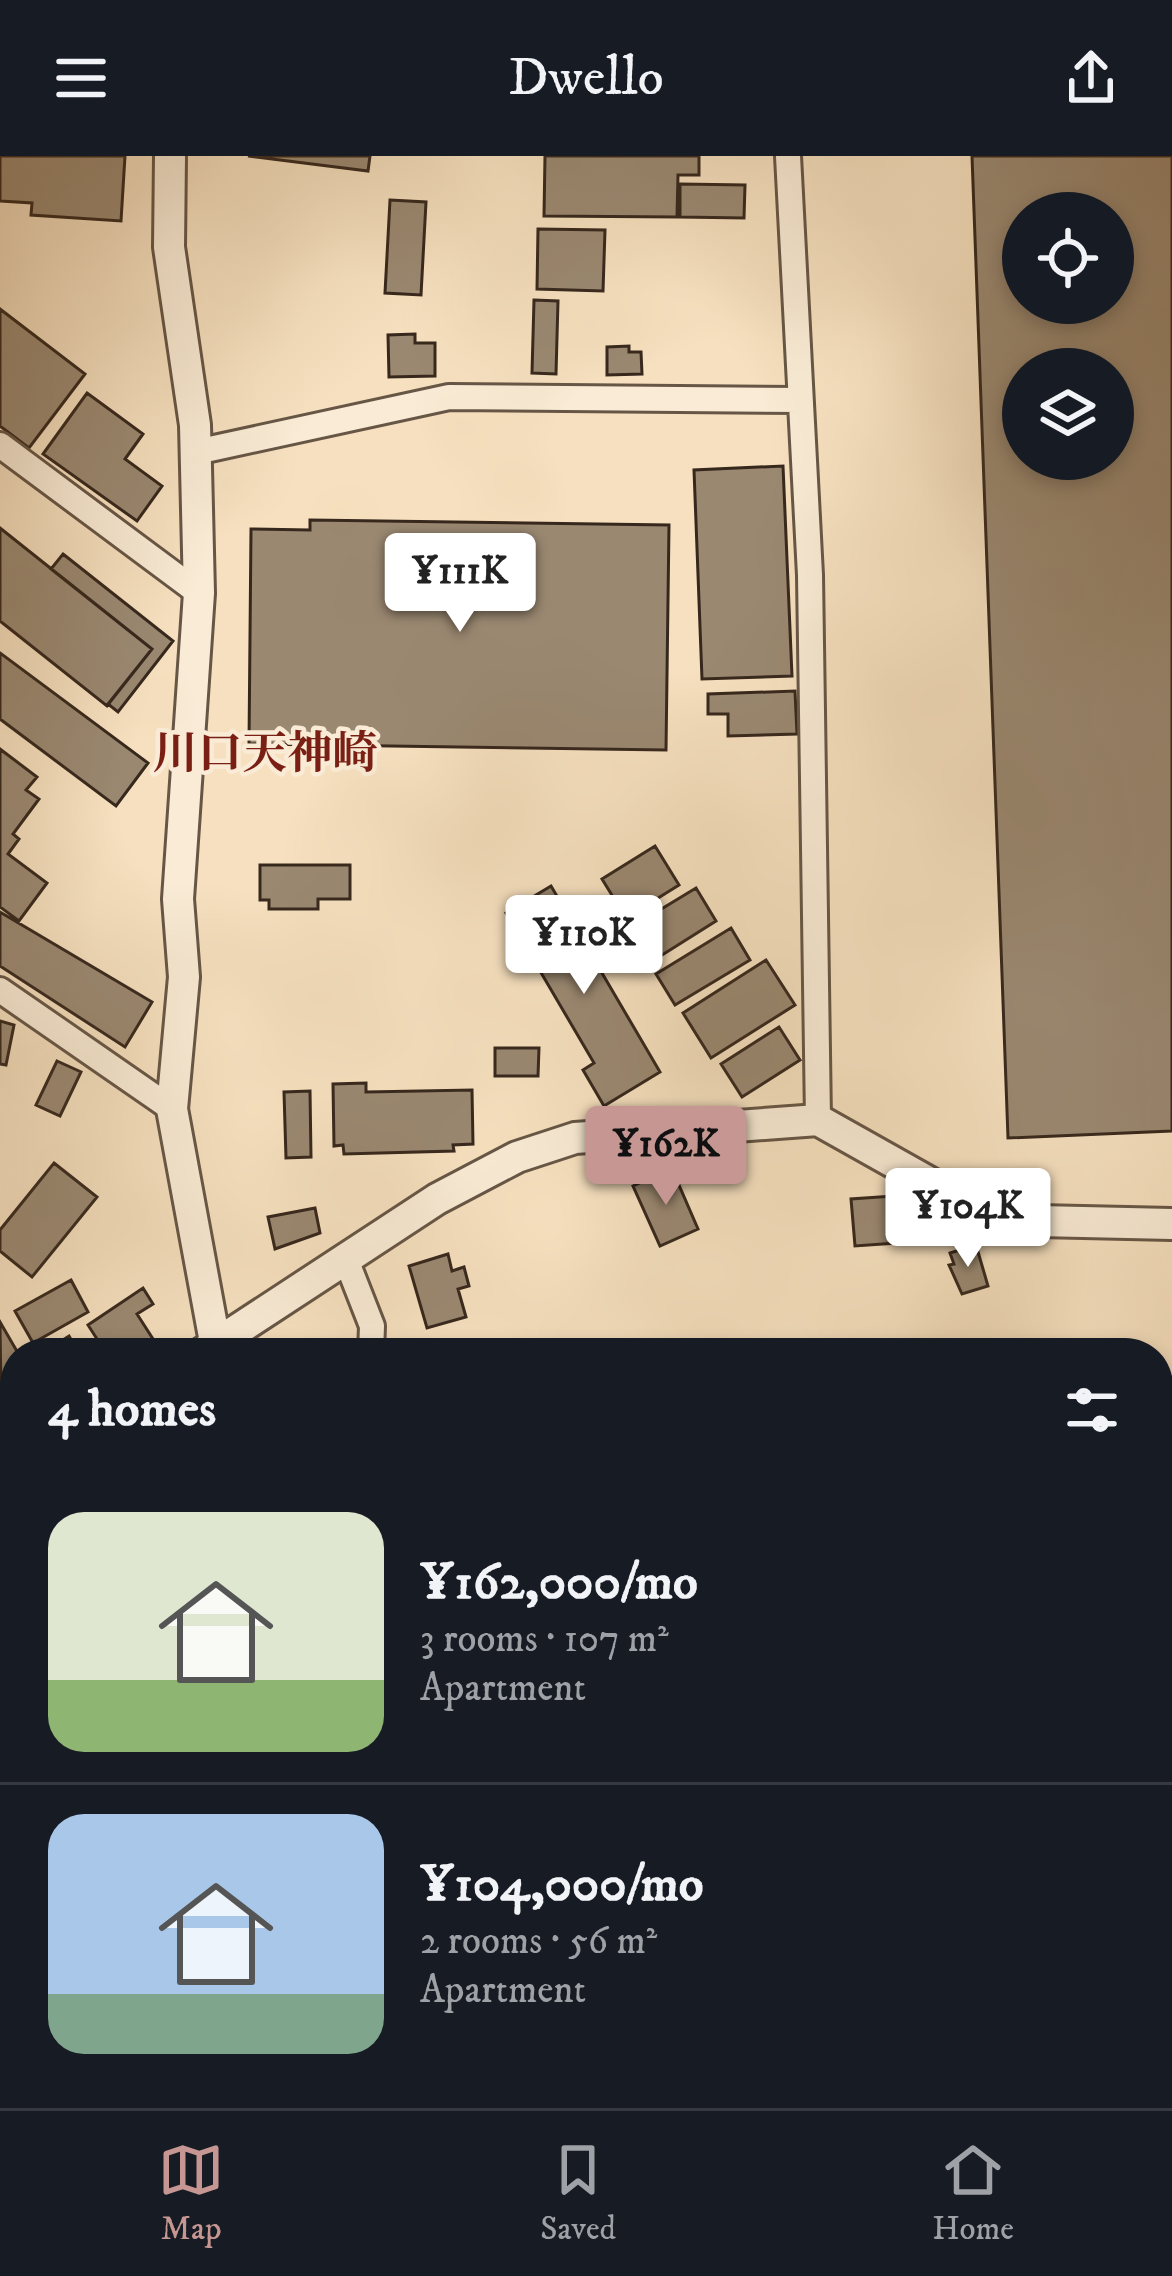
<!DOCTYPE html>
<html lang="en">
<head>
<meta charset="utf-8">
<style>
  body { margin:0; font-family:"IM FELL DW Pica","Noto Serif JP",serif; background:#242831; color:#f1f3f6; height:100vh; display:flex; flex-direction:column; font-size:45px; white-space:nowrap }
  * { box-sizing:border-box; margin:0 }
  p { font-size:39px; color:#9ea1a6 }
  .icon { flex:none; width:66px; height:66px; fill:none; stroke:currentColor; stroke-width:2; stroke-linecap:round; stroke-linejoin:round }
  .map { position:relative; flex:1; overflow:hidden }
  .details { position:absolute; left:0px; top:1182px; width:1173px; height:771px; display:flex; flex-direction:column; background:#171b24; border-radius:48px 48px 0 0; box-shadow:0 6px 18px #0003 }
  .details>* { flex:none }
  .tools { position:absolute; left:1002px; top:36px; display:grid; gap:24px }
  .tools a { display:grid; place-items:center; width:132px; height:132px; border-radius:50%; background:#171b24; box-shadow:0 6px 18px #0003; font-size:60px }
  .price { position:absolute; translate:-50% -102px; padding:0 27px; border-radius:12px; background:#fff; color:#222; font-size:39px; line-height:78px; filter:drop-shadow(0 3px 6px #0008) }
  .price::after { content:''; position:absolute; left:50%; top:72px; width:36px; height:27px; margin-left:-18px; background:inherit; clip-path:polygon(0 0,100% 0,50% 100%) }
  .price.current { background:#c59692; color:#111 }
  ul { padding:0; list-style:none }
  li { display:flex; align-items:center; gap:36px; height:300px; padding:0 48px }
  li+li { border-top:3px solid #363941 }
  li span { display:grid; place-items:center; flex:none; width:336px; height:240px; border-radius:36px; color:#555 }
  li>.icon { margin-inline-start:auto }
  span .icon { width:144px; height:144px; fill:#fffc; stroke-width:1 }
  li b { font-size:51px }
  h2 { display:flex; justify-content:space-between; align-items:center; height:144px; padding:0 48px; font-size:51px }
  header { display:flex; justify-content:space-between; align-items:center; height:156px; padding:0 48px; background:#171b24; font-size:54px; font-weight:600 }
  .menu { display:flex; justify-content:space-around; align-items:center; height:168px; border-top:3px solid #363941; background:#171b24; font-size:33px; color:#9ea1a6 }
  .menu a { display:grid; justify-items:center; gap:6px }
  .menu .current { color:#c59692 }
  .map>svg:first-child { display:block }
  .building { fill:#9a8871; stroke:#37281d; stroke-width:3; fill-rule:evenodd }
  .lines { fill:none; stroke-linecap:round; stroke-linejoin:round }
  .minor-casing { stroke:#675646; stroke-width:30 }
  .tertiary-casing { stroke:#675646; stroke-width:36 }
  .minor { stroke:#f9ebd5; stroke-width:24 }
  .tertiary { stroke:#f9ebd5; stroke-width:30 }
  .labels { text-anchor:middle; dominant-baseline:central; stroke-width:9; stroke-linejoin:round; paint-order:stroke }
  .neighbourhood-label { font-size:45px; font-weight:bold; fill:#7a1f14; stroke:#f9ebd5 }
</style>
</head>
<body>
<header><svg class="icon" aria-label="menu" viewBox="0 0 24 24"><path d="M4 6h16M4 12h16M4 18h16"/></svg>Dwello<svg class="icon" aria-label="share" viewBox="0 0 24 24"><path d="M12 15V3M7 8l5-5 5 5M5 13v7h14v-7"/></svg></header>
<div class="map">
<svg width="1172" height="1952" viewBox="0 0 1172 1952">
  <rect width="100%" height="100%" fill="#f6e0bf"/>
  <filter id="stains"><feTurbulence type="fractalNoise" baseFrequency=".00167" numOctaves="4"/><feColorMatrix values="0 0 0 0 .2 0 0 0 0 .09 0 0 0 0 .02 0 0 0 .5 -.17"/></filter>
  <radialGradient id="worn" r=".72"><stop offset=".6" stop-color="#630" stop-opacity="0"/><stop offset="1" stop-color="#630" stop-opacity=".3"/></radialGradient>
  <path class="building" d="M0 0H125L121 65 31 59 32 47 0 45Z
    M248 0H370L368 15Z
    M545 0H699V19H678L677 61 544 60Z
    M972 0H1172V975L1008 982ZM1023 57H1113V147H1023ZM1023 213H1113V303H1023Z
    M680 28 745 29 744 62 680 61Z
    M390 44 426 46 421 139 385 137Z
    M538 73 605 74 603 135 537 133Z
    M534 144 558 145 556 218 532 217Z
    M0 153 85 218 29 292 0 270Z
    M415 178V187H435V220L389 221 388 179Z
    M629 190V196H641L642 218 607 219V191Z
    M87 237 143 278 125 303 162 330 137 365 43 298Z
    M783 310 792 520 702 523 694 314Z
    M310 364 669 369 666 594 249 588 251 373 310 374Z
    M0 372 152 493 107 550 0 465Z
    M63 398 173 485 118 556 108 548 152 493 51 413Z
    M0 497 148 607 116 650 0 563Z
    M795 535 797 578 728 580V558H708V538Z
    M0 593 37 621 26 634 39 643 13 678 19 683 8 698 47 727 19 765 0 751Z
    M655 690 679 729 626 762 602 723Z
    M260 709H350V743H318V753H269V744H260Z
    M551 730 660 916 604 950 583 914 594 907 506 757Z
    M696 732 716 765 651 806 630 772Z
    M0 756 152 846 125 891 0 810Z
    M731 772 750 804 675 849 656 818Z
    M766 804 795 849 711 902 683 857Z
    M0 865 14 869 6 909 0 908Z
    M779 871 800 904 742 941 721 908Z
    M495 892H539L538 920H495Z
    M57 905 81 916 60 960 36 949Z
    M366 927V936L472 934 473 988 453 989 454 995 344 998 343 989 334 990 333 928Z
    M310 935 311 1001 286 1002 284 936Z
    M54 1007 97 1041 32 1121 0 1095V1074Z
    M662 1017 665 1024 675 1020 698 1073 660 1090 633 1030Z
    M893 1040 896 1087 855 1090 851 1043Z
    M315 1052 320 1077 275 1093 268 1061Z
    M976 1089 988 1130 962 1138 949 1109 954 1108 950 1097Z
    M448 1098 452 1115 464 1111 469 1130 458 1133 466 1161 427 1172 409 1110Z
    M71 1124 88 1156 33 1187 15 1155Z
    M143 1132 153 1148 137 1158 162 1197H106L88 1169Z
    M0 1166 18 1197 15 1232 1 1240Z
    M69 1180 79 1197H42Z
    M0 1410 10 1505 0 1506Z
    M15 1532V1567L0 1568V1533Z
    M0 1574H10L11 1612H0Z
    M14 1618 15 1650 0 1651V1619Z
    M15 1671V1712H0V1672Z
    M0 1767H8L9 1809H0Z
    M309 1938 364 1939V1952H309Z"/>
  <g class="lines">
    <g class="minor-casing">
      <path id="minor" d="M788 0 810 419 818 964
        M0 289 199 437
        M196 296 449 241 800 244
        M0 834 172 953
        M345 1101 372 1170 371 1197
        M0 1739 15 1743
        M296 1938V1952"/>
    </g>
    <g class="tertiary-casing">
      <path id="tertiary" d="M170 0 169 91 195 269 199 437 178 743 184 821 172 953 217 1197
        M202 1197 437 1043 517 1001 575 982 818 964 996 1064 1172 1068
        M0 1304 15 1296
        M254 1938 255 1952"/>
    </g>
    <use href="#minor" class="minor"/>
    <use href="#tertiary" class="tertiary"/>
  </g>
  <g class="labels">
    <g class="neighbourhood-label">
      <text x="265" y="599">川口天神崎</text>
    </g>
  </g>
  <rect width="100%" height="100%" filter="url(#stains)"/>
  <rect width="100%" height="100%" fill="url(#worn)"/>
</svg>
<div class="tools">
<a><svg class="icon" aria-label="locate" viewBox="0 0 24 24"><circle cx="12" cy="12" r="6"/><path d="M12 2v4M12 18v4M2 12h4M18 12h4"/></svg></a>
<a><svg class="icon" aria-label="layers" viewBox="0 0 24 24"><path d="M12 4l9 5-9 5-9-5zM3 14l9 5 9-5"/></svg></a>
</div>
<b class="price" style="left:460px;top:479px">¥111K</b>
<b class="price" style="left:584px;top:841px">¥110K</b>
<b class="price current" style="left:666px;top:1052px">¥162K</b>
<b class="price" style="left:968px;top:1114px">¥104K</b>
<section class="details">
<h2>4 homes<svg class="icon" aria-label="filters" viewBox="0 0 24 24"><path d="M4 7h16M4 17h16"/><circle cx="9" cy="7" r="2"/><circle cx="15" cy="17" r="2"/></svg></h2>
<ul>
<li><span style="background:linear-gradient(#dfe7d0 70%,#8fb573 0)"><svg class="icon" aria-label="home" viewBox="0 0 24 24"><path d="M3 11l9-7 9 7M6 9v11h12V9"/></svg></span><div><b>¥162,000/mo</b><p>3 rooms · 107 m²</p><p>Apartment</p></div></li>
<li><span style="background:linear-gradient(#a9c7e8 75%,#7fa58c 0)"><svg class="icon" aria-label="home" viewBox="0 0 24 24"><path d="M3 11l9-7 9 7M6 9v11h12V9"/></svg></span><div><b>¥104,000/mo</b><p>2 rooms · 56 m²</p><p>Apartment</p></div></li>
</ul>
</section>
</div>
<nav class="menu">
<a class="current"><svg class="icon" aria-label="map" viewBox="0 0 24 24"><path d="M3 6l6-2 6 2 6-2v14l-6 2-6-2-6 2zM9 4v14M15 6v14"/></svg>Map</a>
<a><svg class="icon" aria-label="saved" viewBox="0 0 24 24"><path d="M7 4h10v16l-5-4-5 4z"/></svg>Saved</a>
<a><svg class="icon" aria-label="home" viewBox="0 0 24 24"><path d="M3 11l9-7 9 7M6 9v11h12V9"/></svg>Home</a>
</nav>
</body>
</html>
